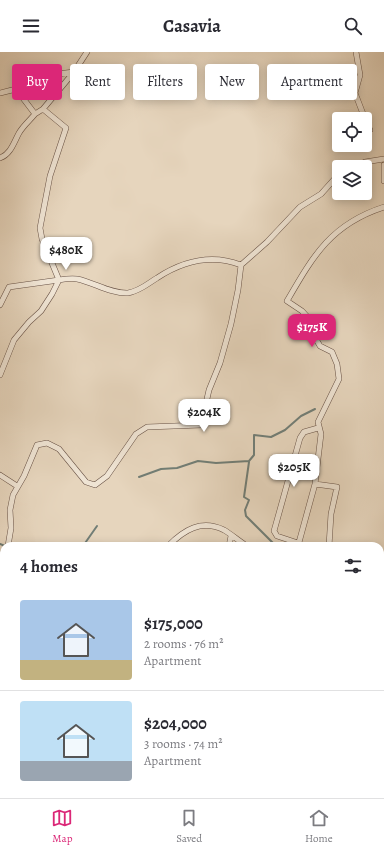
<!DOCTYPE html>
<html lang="en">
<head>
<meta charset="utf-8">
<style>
  body { margin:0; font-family:Alegreya,serif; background:#f2f2f3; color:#2b2b33; height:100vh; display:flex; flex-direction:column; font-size:15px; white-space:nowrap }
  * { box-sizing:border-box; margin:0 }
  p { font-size:13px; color:#7c7c81 }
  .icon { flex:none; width:22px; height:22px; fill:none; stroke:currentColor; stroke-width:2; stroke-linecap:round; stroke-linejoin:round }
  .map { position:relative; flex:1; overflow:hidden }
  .sheet { position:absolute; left:0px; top:490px; width:384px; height:256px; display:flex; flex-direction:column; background:#fff; border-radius:12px 12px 0 0; box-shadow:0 2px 10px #0003 }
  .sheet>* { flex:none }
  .top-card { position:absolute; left:12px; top:12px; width:360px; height:36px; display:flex; gap:8px }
  .tools { position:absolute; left:332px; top:60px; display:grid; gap:8px }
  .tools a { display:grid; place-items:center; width:40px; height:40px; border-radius:4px; background:#fff; box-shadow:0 2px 10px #0003; font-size:20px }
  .price { position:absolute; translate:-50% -34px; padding:0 9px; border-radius:8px; background:#fff; color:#222; font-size:13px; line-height:26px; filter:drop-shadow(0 1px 2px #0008) }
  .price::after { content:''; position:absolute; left:50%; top:24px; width:12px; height:9px; margin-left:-6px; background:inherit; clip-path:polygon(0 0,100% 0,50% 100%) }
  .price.current { background:#db2777; color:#fff }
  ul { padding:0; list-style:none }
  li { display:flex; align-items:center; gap:12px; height:100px; padding:0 20px }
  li+li { border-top:1px solid #e1e1e2 }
  li span { display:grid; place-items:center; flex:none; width:112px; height:80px; border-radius:4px; color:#555 }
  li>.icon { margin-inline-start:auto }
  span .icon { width:48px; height:48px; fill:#fffc; stroke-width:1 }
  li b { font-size:17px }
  h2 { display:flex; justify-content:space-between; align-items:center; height:48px; padding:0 20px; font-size:17px }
  .chip { padding:0 14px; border-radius:4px; background:#fff; box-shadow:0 2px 10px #0003; font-size:14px; line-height:36px }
  .chip.current { background:#db2777; color:#fff }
  header { display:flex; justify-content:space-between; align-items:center; height:52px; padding:0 20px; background:#fff; font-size:18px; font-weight:700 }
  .menu { display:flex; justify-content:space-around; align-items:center; height:56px; border-top:1px solid #e1e1e2; background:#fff; font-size:11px; color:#7c7c81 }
  .menu a { display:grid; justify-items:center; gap:2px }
  .menu .current { color:#db2777 }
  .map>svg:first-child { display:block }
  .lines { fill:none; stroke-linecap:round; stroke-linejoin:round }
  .stream { stroke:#727e76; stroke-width:2 }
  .minor-casing { stroke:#675145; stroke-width:6 }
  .minor { stroke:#efe4d4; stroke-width:5 }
</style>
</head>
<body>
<header><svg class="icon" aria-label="menu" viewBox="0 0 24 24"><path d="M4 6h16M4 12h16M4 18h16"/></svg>Casavia<svg class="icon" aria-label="search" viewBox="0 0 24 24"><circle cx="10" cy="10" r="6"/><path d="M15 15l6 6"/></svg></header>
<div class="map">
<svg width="384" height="746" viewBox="0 0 384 746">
  <rect width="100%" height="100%" fill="#e6d5bd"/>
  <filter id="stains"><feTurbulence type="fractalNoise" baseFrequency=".005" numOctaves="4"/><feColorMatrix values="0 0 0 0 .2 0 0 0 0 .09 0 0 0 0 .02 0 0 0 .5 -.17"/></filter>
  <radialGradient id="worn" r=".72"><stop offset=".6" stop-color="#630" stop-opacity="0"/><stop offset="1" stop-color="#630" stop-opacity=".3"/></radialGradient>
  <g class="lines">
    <path class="stream" d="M249 410 244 445 249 448 245 458 246 464 276 494
      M139 425 161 417 177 416 198 409 216 411 249 409 254 403V383L271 385 285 378 301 364 315 357
      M0 492 5 494
      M83 494 97 474"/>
    <g class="minor-casing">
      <path id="minor" d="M356 0 360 23 355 41 365 67
        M74 20 87 0
        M16 37 57 22 74 20 43 57 35 62
        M0 41 16 37 35 62C30 68 23 74 19 81 14 90 11 102 0 106
        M43 57 66 76 50 124 40 176 42 187 59 228C65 227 72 226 77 227 93 230 111 242 128 241 140 239 147 232 157 226 183 209 212 202 241 213
        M365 67 370 78
        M384 113V129
        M355 115 365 110 384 107
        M0 253 9 235 59 228
        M0 323 14 288 29 270 41 259 52 242 59 228
        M0 423 17 434
        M315 432 337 435 331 462 329 494
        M8 494 11 476 10 458 13 443 24 424 37 393 47 391 59 397 86 430 95 433 107 424 136 382 147 375 201 373 209 338 220 311 231 272 238 238 241 213 267 190 300 155 321 142 339 122
        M168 494C184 478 201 467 224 478 231 482 239 489 247 494
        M229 494 231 484
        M298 494 315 432 321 382 318 370 339 327 337 312 332 300 320 294 313 282 312 270 302 259 287 249C313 204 331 172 384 155
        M307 494 277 484 274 479 300 386 304 380 318 376
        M0 502 4 501
        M0 523 4 524
        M380 574 384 576
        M0 687 4 688
        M0 720 4 713
        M80 742V746
        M126 742 146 746
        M353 742 358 746
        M248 744 289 745 304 742
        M36 746 40 742"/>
    </g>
    <use href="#minor" class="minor"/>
  </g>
  <rect width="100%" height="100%" filter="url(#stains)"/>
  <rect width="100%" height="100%" fill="url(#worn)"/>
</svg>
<div class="tools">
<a><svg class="icon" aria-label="locate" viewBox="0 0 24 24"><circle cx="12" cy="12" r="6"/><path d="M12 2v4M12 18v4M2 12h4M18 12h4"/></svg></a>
<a><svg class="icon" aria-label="layers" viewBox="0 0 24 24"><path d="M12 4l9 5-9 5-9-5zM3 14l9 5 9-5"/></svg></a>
</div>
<b class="price" style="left:66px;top:219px">$480K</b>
<b class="price current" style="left:312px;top:296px">$175K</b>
<b class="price" style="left:204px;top:381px">$204K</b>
<b class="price" style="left:294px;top:436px">$205K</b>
<div class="top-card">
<a class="chip current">Buy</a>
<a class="chip">Rent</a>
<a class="chip">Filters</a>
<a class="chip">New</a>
<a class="chip">Apartment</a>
</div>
<section class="sheet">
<h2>4 homes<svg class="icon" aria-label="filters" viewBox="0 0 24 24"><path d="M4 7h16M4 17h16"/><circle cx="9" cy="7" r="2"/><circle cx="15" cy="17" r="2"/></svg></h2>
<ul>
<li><span style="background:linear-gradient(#a9c7e8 75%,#c2b280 0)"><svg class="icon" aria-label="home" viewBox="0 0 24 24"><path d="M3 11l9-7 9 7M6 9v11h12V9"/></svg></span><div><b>$175,000</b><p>2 rooms · 76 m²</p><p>Apartment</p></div></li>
<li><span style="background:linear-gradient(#bfe0f5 75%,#9aa5b1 0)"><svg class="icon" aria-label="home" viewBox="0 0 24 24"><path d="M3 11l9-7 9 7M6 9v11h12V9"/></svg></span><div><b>$204,000</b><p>3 rooms · 74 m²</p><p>Apartment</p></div></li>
</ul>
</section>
</div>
<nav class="menu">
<a class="current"><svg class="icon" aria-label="map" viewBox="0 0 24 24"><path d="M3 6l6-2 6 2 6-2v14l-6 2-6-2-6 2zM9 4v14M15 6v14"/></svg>Map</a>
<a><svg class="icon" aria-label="saved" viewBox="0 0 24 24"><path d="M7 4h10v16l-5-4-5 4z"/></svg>Saved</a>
<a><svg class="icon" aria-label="home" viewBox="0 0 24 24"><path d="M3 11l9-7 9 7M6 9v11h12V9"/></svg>Home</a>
</nav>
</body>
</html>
